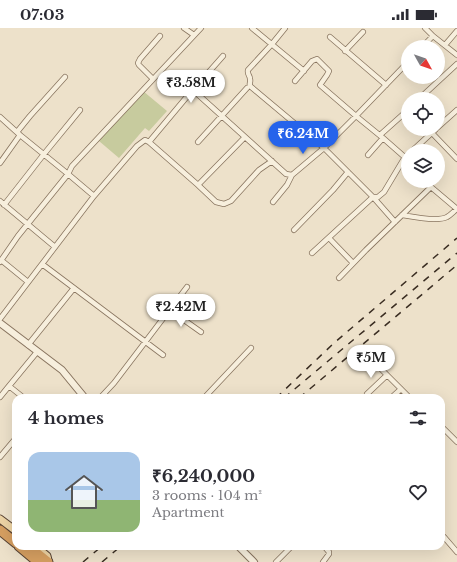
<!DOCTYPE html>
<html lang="en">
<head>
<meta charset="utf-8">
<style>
  body { margin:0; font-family:"Libre Baskerville",serif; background:#f2f2f3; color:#2b2b33; height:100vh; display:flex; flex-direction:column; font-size:15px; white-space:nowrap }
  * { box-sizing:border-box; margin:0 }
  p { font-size:13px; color:#7c7c81 }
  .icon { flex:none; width:22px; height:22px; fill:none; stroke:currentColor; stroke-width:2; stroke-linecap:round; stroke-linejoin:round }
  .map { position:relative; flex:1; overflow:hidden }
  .sheet { position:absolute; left:12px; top:366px; width:433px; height:156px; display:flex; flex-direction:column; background:#fff; border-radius:12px; box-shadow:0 4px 16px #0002 }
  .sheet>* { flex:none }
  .needle { width:26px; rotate:130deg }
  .controls { position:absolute; left:401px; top:12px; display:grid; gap:8px }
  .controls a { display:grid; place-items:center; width:44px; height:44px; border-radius:50%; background:#fff; box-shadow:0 4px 16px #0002; font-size:20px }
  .price { position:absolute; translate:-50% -34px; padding:0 9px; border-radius:14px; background:#fff; color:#222; font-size:13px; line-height:26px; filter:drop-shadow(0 1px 2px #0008) }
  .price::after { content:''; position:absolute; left:50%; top:24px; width:12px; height:9px; margin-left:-6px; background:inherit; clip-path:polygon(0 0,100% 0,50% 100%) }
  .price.active { background:#2563eb; color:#fff }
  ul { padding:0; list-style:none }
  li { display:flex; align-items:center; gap:12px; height:100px; padding:0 16px }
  li span { display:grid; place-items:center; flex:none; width:112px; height:80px; border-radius:12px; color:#555 }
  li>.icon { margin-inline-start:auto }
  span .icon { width:48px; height:48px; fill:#fffc; stroke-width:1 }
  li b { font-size:17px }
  h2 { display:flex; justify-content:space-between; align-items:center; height:48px; padding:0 16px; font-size:17px }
  .status { display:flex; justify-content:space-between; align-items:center; height:28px; padding:0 20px; background:#fff; direction:ltr }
  .status svg { height:11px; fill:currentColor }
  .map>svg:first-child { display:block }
  .green { fill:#c7cb9e }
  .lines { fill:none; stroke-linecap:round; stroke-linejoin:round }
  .minor-casing { stroke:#88745f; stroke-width:6 }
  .tertiary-casing { stroke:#88745f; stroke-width:8 }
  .primary-casing { stroke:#574233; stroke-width:9 }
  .motorway-casing { stroke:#574233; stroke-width:11 }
  .minor { stroke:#f7efdd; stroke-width:4.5 }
  .tertiary { stroke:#f7efdd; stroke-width:6 }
  .primary { stroke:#edd4a5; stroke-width:7 }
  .motorway { stroke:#d69f61; stroke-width:9 }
  .rail { stroke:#3a2d22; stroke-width:1.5; stroke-dasharray:7 7; stroke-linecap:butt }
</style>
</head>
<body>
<div class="status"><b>07:03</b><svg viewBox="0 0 49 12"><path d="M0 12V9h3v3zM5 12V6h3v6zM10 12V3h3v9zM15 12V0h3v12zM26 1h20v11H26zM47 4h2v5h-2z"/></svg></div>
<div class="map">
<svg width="457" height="534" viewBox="0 0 457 534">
  <rect width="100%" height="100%" fill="#ede1ca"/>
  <path class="green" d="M143 63 167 83 149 103 145 100 119 130 99 113 126 82Z"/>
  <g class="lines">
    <g class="minor-casing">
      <path id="minor" d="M184 0 194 7
        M252 0 304 43
        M285 0 272 16 248 42C247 47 250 47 250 51 251 54 249 55 250 58L324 120 373 169 395 194
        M425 0 433 8 457 27
        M330 9 386 57
        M445 17 457 3
        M422 19 433 8
        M345 23 363 4
        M153 51 139 37 138 35 140 31 160 8
        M295 53 312 33 317 31 329 43 327 47 320 57 356 88 383 110 408 132
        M193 62 286 146 292 147 324 120 356 88 408 34
        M419 71 457 36
        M0 89 20 107 68 146 18 208 0 234
        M438 99 457 82
        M17 104 30 88 65 49
        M432 105 457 131
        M380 107 408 82
        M149 114 185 71 223 28
        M198 114 247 60
        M412 123 436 101
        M368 127 383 110
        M0 135 20 107
        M426 153 431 159 457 181
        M198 157 245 109
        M94 168 137 118 145 112 149 114 198 157 216 174 224 176 231 173 259 142 272 133
        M0 173 55 219
        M273 174 287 157 292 147
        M4 177 44 126 80 82
        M402 187C413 189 438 194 447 189 451 187 454 183 457 181
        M294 202 333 162 348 144
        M329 210 353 235
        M312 225 373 169H378L384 164 405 129 408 127
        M1 232 28 254
        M42 236 163 327
        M339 250 366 222 431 159
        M170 282 201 304
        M0 291 94 168 68 146 72 138 201 0
        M28 317 74 260
        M377 337 410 370
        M367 366 387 347
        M0 369 9 358
        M24 370 9 358 37 324
        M100 370 114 355 187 259
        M204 370 251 320
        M391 370 401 361
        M441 398 457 414
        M0 429 16 410
        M444 509 457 524
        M276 534 292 518
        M323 534 329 526V524L324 518"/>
    </g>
    <g class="tertiary-casing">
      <path id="tertiary" d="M0 295 62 342 85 370
        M238 518 254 534"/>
    </g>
    <g class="primary-casing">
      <path id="primary" d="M0 491 16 503
        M35 518 47 528 48 532"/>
    </g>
    <g class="motorway-casing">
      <path id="motorway" d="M0 502 16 515
        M19 518 38 534
        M28 518 48 534"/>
    </g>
    <use href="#minor" class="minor"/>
    <use href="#tertiary" class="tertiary"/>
    <use href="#primary" class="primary"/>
    <use href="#motorway" class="motorway"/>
    <path class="rail" d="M276 370 334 315 457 210
      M284 370 457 225
      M299 370 457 237
      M83 534 102 518
      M102 534 121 518"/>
  </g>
</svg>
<div class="controls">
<a><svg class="needle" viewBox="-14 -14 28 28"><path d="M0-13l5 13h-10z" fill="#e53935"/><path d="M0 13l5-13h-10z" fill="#7c7c81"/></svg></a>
<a><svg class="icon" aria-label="locate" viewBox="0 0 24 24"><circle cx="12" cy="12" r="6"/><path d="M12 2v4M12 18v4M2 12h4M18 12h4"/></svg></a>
<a><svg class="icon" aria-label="layers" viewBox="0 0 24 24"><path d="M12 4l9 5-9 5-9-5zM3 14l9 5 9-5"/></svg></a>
</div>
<b class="price" style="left:191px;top:76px">₹3.58M</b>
<b class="price active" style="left:303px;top:127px">₹6.24M</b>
<b class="price" style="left:181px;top:300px">₹2.42M</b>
<b class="price" style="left:371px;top:351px">₹5M</b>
<section class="sheet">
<h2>4 homes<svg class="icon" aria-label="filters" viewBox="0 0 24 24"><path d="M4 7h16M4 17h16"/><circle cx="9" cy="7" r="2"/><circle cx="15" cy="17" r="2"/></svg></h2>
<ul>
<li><span style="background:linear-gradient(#a9c7e8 60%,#8fb573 0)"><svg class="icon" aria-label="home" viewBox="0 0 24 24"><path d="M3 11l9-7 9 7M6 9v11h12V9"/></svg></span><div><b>₹6,240,000</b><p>3 rooms · 104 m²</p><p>Apartment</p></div><svg class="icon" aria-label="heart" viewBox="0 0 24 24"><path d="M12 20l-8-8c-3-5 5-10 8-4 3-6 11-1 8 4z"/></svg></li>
</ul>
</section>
</div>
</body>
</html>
